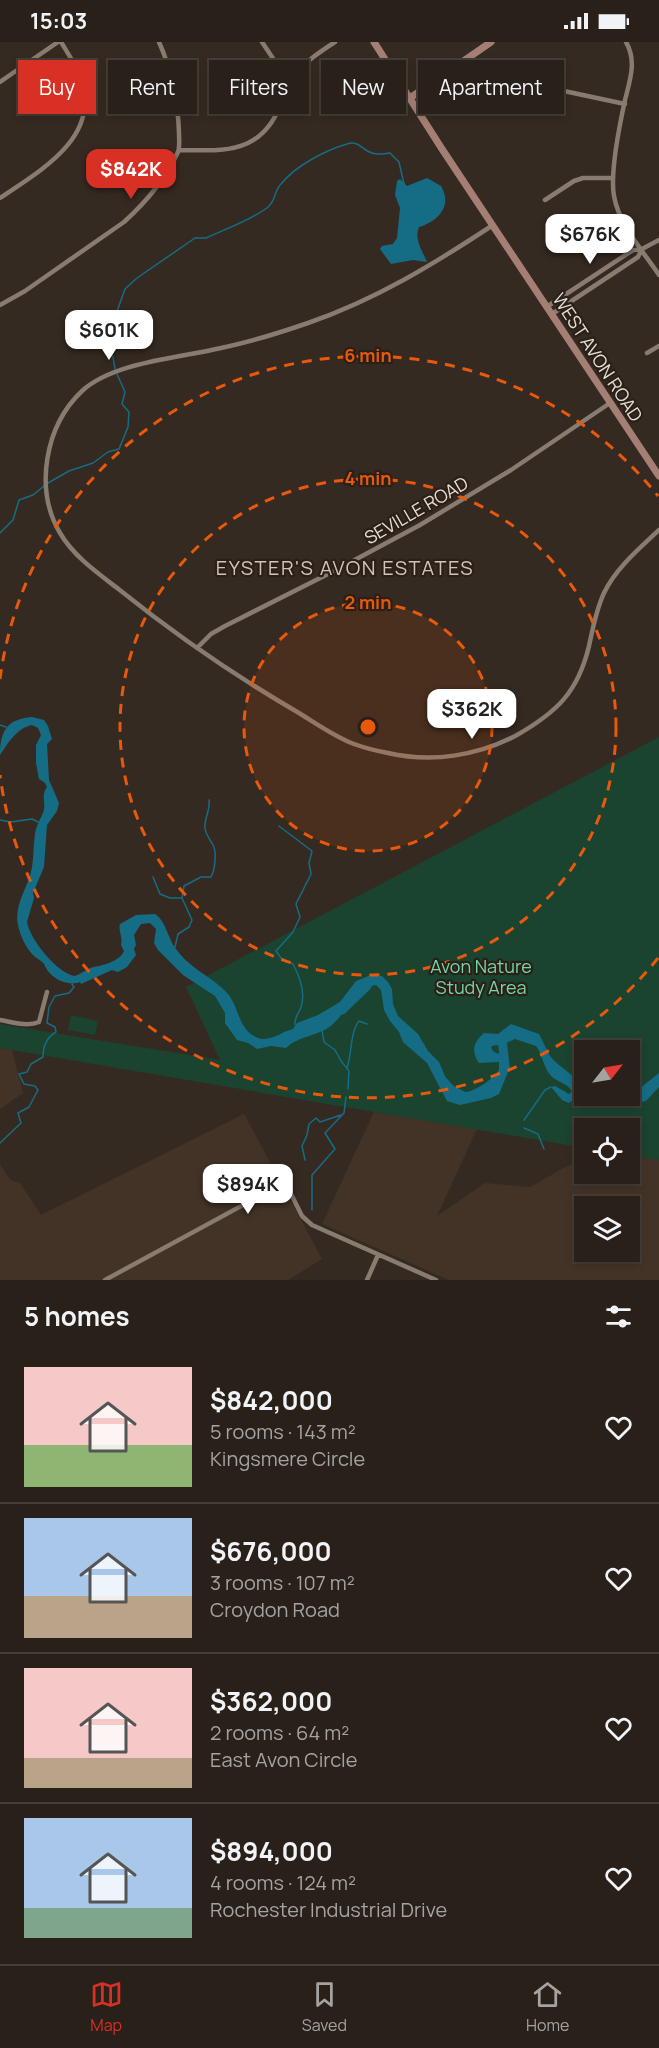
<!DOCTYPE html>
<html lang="en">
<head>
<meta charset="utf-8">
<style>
  body { margin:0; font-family:Manrope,sans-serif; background:#302822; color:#f1f3f6; height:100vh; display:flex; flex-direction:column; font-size:22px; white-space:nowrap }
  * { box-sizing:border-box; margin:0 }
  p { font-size:20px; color:#a5a3a2 }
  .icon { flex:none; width:33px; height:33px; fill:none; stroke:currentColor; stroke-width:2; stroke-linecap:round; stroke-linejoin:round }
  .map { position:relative; height:1238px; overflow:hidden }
  .drawer { display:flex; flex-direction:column; background:#282019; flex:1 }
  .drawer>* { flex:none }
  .guide { position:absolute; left:18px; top:18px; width:624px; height:54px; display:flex; gap:12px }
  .needle { width:39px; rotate:59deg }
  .fabs { position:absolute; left:574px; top:998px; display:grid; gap:12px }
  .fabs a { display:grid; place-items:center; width:66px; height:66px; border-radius:0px; background:#282019; box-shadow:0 3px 9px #0003,0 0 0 2px #443e38; font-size:30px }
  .price { position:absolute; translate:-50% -51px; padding:0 14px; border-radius:12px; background:#fff; color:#222; font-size:20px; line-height:39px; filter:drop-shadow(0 2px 3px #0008) }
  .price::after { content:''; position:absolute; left:50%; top:36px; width:18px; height:14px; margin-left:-9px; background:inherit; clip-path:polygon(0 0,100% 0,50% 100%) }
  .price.active { background:#d93025; color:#fff }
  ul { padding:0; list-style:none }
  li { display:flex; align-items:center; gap:18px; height:150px; padding:0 24px }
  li+li { border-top:2px solid #443e38 }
  li span { display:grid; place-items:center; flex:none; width:168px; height:120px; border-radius:0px; color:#555 }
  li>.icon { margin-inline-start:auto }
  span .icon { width:72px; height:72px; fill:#fffc; stroke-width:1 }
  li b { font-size:26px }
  h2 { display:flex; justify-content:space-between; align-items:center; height:72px; padding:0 24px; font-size:26px }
  .pill { padding:0 21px; border-radius:0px; background:#282019; box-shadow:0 3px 9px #0003,0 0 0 2px #443e38; font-size:21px; line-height:54px }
  .pill.active { background:#d93025; color:#fff }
  .status { display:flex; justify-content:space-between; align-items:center; height:42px; padding:0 30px; background:#282019; direction:ltr }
  .status svg { height:16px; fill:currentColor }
  .menu { display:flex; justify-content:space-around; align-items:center; height:84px; border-top:2px solid #443e38; background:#282019; font-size:16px; color:#a5a3a2 }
  .menu a { display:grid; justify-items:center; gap:3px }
  .menu .active { color:#d93025 }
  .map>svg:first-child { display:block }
  .built { fill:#433327; fill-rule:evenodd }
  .green { fill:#1a4330; fill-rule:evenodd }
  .water { fill:#156d85 }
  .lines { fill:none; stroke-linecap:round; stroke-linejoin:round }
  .stream { stroke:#156d85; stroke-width:1.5 }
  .river { stroke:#156d85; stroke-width:9 }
  .street { stroke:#887b70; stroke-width:4.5 }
  .secondary { stroke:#a57f74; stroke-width:7 }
  .ring { fill:none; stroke:#e8590c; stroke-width:3; stroke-dasharray:10 8 }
  .labels { text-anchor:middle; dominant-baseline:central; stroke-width:4.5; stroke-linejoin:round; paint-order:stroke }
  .street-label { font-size:18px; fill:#e6ded9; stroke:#2b2018 }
  .park-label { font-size:18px; fill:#74d6a7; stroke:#2b2018 }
  .neighbourhood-label { font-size:20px; letter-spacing:1.5px; fill:#d1c3b8; stroke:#2b2018 }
  .centre { fill:#e8590c; stroke:#2b2018; stroke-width:3 }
  .ring-label { font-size:18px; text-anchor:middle; font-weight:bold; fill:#e8590c; stroke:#2b2018; stroke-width:4.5; stroke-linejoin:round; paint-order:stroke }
</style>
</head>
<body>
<div class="status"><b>15:03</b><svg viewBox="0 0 49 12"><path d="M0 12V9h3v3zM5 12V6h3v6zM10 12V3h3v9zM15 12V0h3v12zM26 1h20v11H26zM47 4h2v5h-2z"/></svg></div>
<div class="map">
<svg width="659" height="1238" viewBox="0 0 659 1238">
  <rect width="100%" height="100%" fill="#352a21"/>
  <path class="built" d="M0 1006 12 1008 23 1051 0 1067Z
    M374 1070 477 1087 437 1174 485 1141 530 1145 585 1114V1131H630V1113L659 1118V1238H449L322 1182ZM585 1164H630V1209H585Z
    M244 1072 322 1217 288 1238H0V1122L10 1138 20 1141 41 1173Z"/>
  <path class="green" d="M659 695V1118L630 1113V1086H585V1106L0 1006V982L220 1018 186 945ZM585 1008H630V1053H585Z
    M71 973 98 979 95 993 68 988Z"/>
  <path class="water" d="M492 43 501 57 503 55 505 59 491 69 488 61 481 65 474 55Z
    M427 136 441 144C453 164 438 179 419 185 414 197 422 208 427 220L413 218 391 222 380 207 382 204 393 202 397 196 400 166 395 153 397 139 400 137 407 144Z
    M32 675 44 678 48 684 52 697 47 702 49 738 59 761 57 769 47 783 44 825 33 851 34 856 27 880C30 898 58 932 75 934 81 932 88 926 94 925 104 923 120 919 124 909L121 903C123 895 118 889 120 882L136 873 155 872C166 879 168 897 176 907 191 928 212 934 228 952 240 967 238 988 258 996 270 1000 281 990 293 987L297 981 318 973 340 960 356 939 371 933 382 934 388 940 392 947 393 962 398 974 418 992 428 1009 439 1020 450 1046 455 1051C471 1053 490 1040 499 1028V1020L479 1021C471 1010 473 1000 484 991L498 992 511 982 539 992C543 999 546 1007 550 1014 559 1026 584 1037 585 1053L629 1055 659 1031V1045L646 1059 623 1065 592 1066 577 1055 569 1061 562 1058 551 1045 555 1044 569 1052 572 1049C565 1040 560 1041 552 1035 543 1026 543 1013 536 1004L515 997 504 1002 492 1004 491 1006 494 1010 505 1014 510 1025 499 1052 491 1056 460 1063 447 1059 427 1021 403 1000 399 990 390 979 384 968 381 948 376 943C354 947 347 970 332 983 319 994 298 994 286 1006L271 1004 257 1007 248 1001 237 998 225 981V971L215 954 183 933 158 908 154 901 156 887 150 881 141 882 134 893 136 903 134 907 136 913 127 925 118 930 112 928 81 942 80 940C67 945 50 936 45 924 44 920 39 918 35 915 27 908 20 894 18 883 14 866 25 849 30 834 34 820 33 806 35 792 36 784 40 778 43 771 47 762 40 754 47 745L45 741 39 737 36 721V703L41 693 38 686 32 683C17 686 8 701 0 713 0 689 7 677 32 675Z"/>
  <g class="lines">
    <path class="stream" d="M115 327 113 315 101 302V295L116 272 125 247 137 236 195 196H206C225 187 252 178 268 165 276 158 274 149 281 142 295 124 326 108 347 102 359 98 362 108 372 111 378 113 384 112 390 111L399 120 404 142
      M48 441 69 429 93 421 108 410 119 407 128 385 129 370 122 362 125 350 117 332
      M0 491 13 478 19 458 33 453 44 444
      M0 683 6 685
      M0 778 11 780 32 777 38 780
      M279 784 312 809 309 821 311 832 296 862 300 875 293 890 276 909 281 916 293 922C300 935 306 950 301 965 299 972 294 975 295 983
      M153 835 160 852 170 856H182
      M175 905 178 892 189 885 192 878 182 856 184 844 201 835H211C215 828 217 810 213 803 209 796 206 793 205 786 204 776 211 767 209 758
      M322 988 324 1000 335 1008 341 1019 349 1029 348 1047
      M347 1026C352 1012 350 990 359 979L367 982
      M524 1078 545 1048 551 1045
      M524 1086 538 1092 544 1107
      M0 1101 21 1081 18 1071 29 1065 38 1048 35 1044 24 1042 19 1032 27 1030 31 1022 43 1015C43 1004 47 995 56 990L55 985 47 981 49 965 55 954 69 951 74 945 72 942
      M305 1118 302 1104 307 1093 309 1082 316 1076 320 1080 341 1073
      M312 1168V1133L335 1107 325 1091 344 1071 346 1055"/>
    <path class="river" d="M342 968 367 944
      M505 1023 502 997 506 994
      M443 1039 450 1047 465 1055 469 1054"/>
    <path class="street" d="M262 0 278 24 294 35
      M626 0C637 19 630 38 625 58 620 81 610 132 614 154 619 183 643 209 659 233
      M548 32 556 43 564 49 625 62
      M0 40 58 0
      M179 108C202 108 227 111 248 101 275 88 281 60 293 37 301 22 321 9 335 0
      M0 156C38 130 99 97 82 41 78 26 69 13 61 0
      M545 158 574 139 583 136H612
      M493 183C434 222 375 258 308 281 279 291 250 300 221 306 179 316 114 320 82 349 45 384 34 447 60 491 74 515 99 532 121 549 177 594 237 635 299 671 317 682 335 695 354 702 365 706 377 709 388 711 431 721 478 714 517 693 557 670 578 650 589 604 593 586 596 568 604 551 616 526 640 506 659 488
      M0 263 25 249 124 180C145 161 166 136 178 110 180 105 179 97 179 91 178 60 172 29 159 0
      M548 264 633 208 642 207 659 198
      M552 272 638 215 642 207
      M647 311 659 304
      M197 606 211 592 225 584 336 528 420 483 511 428 610 361
      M0 978C12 980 27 985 39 980L47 950
      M105 1238 280 1143 286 1142 302 1174 312 1183 436 1238
      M367 1238 378 1213"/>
    <path class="secondary" d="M374 0 442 107 659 434
      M410 56 491 0"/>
  </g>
  <circle cx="368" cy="685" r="124" fill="#e8590c" fill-opacity=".12"/>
  <g class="ring">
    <circle cx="368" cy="685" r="124"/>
    <circle cx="368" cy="685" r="248"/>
    <path d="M658 916A371 371 0 0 1 0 733M0 637A371 371 0 0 1 658 454"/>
  </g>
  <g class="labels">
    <g class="street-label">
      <text transform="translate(598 315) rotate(57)">WEST AVON ROAD</text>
      <text transform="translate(416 468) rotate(-30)">SEVILLE ROAD</text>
    </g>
    <g class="park-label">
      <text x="481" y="924">Avon Nature<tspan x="481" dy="21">Study Area</tspan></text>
    </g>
    <g class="neighbourhood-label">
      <text x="345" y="525">EYSTER'S AVON ESTATES</text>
    </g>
  </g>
  <circle cx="368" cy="685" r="9" class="centre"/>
  <g class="ring-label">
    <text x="368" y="320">6 min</text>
    <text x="368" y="443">4 min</text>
    <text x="368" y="567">2 min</text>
  </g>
</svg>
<div class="fabs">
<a><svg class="needle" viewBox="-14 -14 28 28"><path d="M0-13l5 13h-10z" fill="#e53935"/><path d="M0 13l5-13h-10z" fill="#a5a3a2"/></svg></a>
<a><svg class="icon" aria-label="locate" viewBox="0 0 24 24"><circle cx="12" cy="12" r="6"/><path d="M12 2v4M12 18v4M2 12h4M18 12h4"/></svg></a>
<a><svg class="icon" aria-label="layers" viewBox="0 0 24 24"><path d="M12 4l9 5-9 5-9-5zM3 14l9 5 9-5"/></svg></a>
</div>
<b class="price active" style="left:131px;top:158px">$842K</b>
<b class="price" style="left:590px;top:223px">$676K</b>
<b class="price" style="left:109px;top:319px">$601K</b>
<b class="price" style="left:472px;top:698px">$362K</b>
<b class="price" style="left:248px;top:1173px">$894K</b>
<div class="guide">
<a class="pill active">Buy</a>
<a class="pill">Rent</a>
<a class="pill">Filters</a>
<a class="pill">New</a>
<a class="pill">Apartment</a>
</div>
</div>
<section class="drawer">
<h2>5 homes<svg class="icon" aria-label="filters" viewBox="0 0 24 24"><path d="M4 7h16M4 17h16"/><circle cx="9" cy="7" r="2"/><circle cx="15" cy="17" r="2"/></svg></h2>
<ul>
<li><span style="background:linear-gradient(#f6c9c9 65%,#8fb573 0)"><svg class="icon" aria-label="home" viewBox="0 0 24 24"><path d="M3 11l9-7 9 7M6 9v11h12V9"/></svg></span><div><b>$842,000</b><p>5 rooms · 143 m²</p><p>Kingsmere Circle</p></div><svg class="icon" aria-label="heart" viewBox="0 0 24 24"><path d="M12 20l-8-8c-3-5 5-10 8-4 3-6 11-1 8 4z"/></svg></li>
<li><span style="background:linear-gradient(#a9c7e8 65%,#b9a48a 0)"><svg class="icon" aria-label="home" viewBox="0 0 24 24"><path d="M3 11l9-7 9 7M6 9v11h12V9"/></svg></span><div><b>$676,000</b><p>3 rooms · 107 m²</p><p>Croydon Road</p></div><svg class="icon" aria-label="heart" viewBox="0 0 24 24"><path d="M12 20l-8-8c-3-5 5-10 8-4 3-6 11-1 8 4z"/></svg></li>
<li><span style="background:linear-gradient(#f6c9c9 75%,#b9a48a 0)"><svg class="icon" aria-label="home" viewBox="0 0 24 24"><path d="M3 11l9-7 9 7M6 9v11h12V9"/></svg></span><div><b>$362,000</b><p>2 rooms · 64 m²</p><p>East Avon Circle</p></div><svg class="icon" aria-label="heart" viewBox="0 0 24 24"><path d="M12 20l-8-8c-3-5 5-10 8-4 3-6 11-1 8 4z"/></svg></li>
<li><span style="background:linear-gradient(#a9c7e8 75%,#7fa58c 0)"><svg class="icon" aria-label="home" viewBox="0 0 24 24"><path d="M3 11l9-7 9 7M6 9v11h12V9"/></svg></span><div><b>$894,000</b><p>4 rooms · 124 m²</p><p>Rochester Industrial Drive</p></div><svg class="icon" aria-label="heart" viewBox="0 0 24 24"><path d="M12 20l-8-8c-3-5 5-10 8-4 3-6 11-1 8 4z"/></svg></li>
</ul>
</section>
<nav class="menu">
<a class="active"><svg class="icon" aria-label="map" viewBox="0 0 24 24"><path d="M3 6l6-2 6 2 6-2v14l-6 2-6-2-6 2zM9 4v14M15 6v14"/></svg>Map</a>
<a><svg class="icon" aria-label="saved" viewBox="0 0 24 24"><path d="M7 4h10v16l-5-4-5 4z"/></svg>Saved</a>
<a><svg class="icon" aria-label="home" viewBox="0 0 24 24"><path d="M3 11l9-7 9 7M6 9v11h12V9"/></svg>Home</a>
</nav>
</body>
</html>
